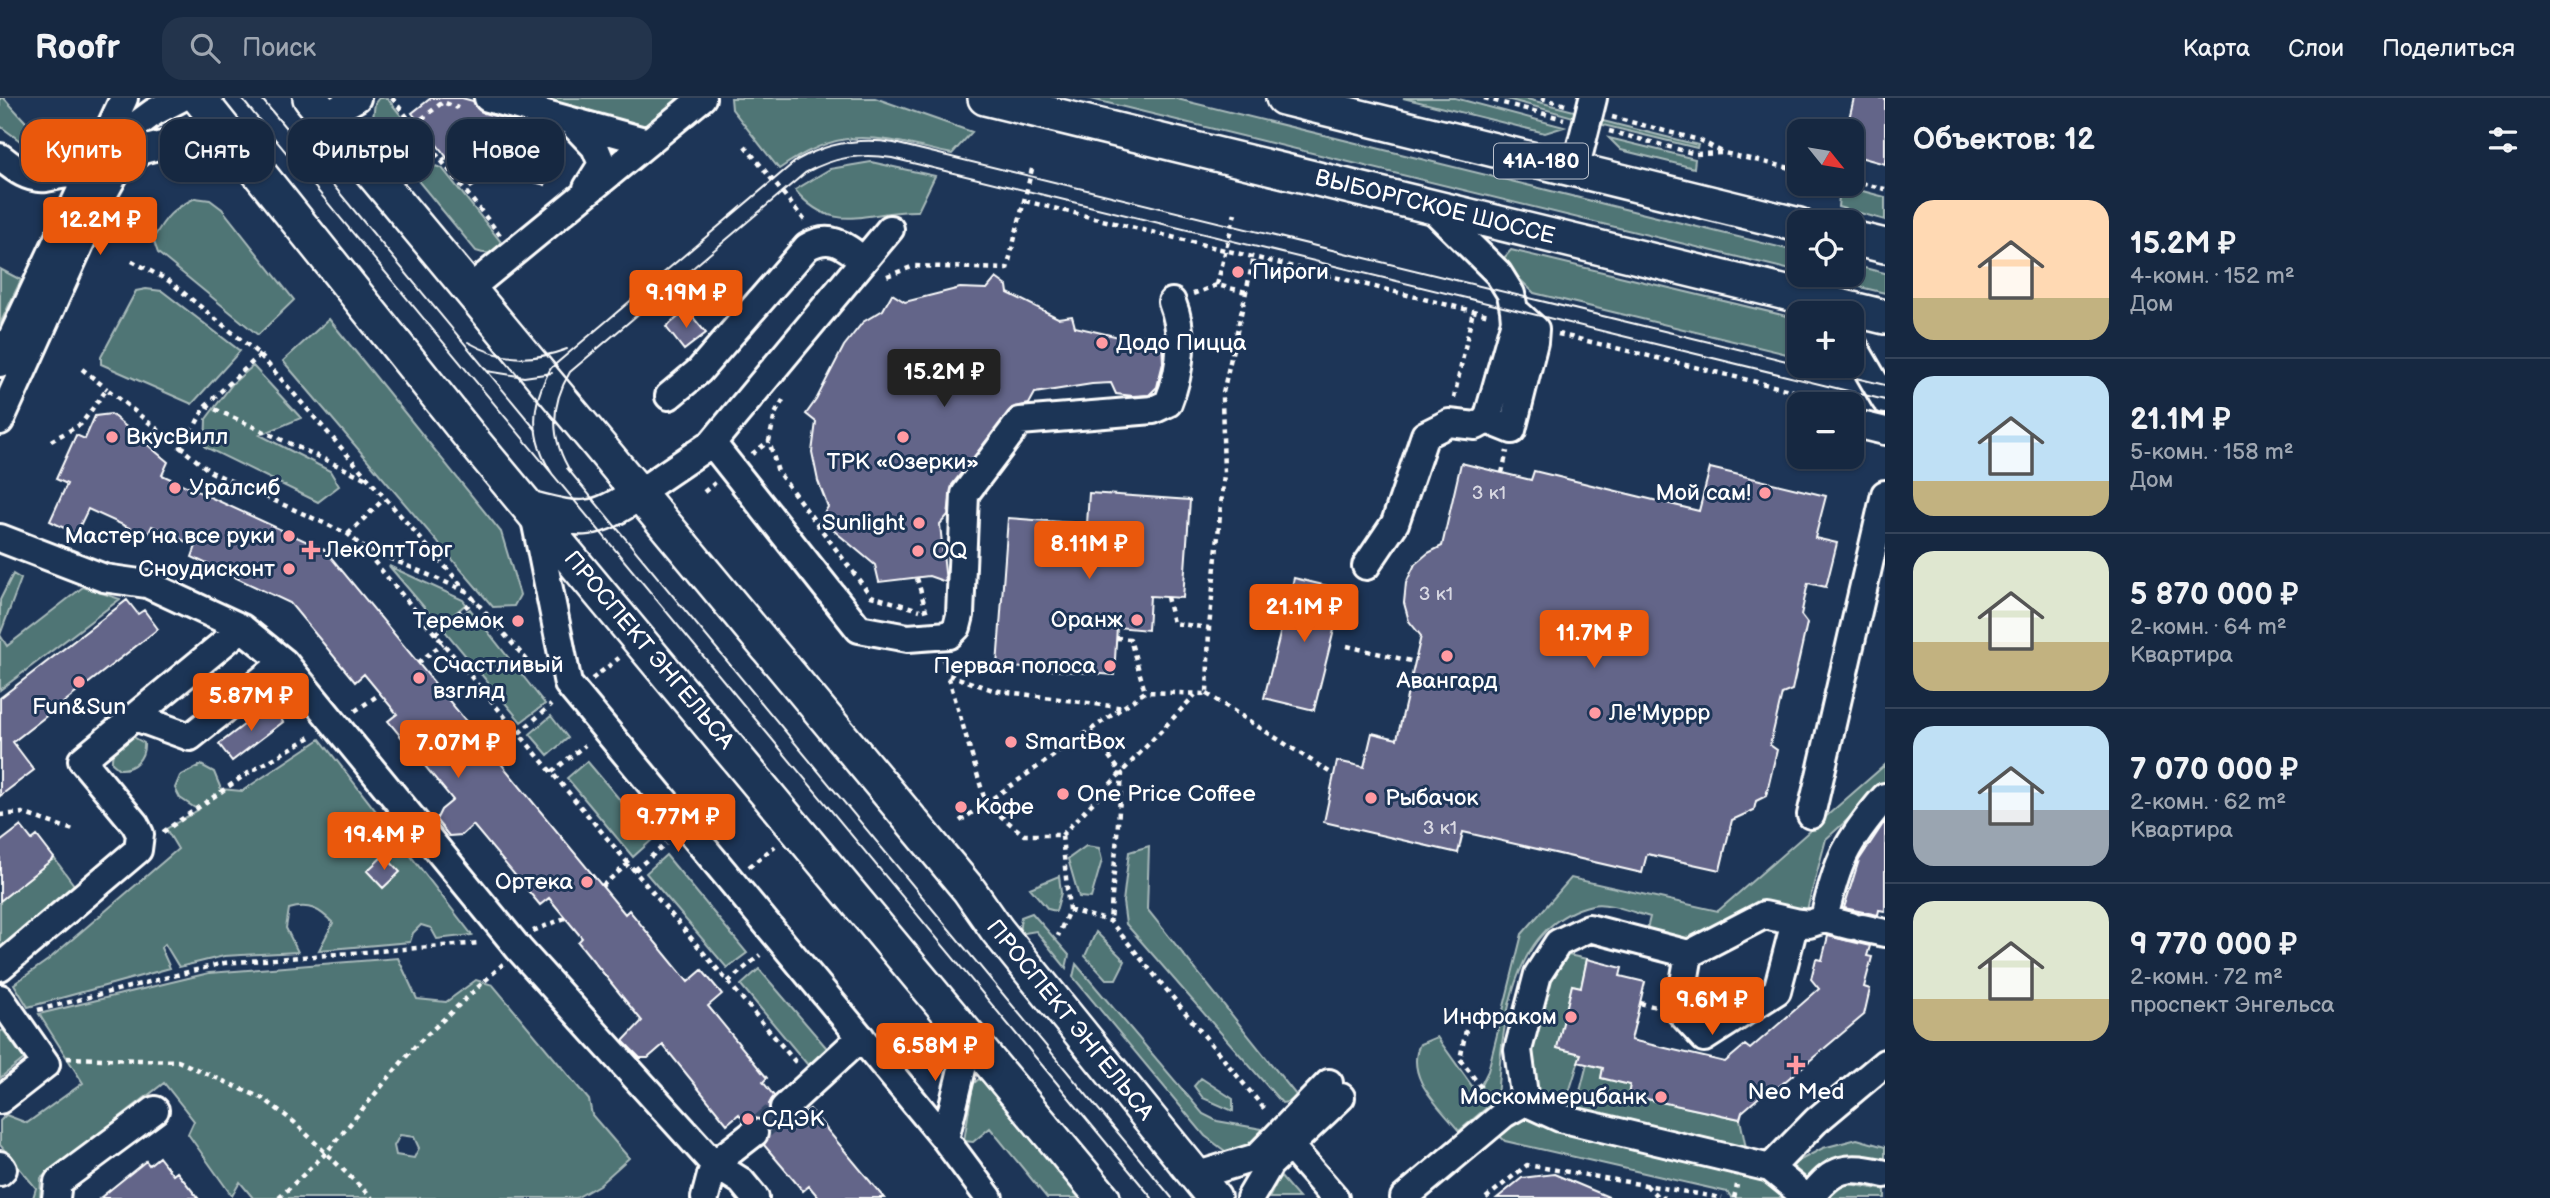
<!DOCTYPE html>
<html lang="ru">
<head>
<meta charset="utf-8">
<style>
  body { margin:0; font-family:"Balsamiq Sans",sans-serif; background:#23344c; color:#f1f3f6; height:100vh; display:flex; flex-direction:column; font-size:26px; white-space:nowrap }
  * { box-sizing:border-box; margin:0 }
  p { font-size:23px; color:#9ea6b1 }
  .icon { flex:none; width:38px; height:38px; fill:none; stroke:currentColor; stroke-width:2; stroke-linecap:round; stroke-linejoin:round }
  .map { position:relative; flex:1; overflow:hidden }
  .sheet { display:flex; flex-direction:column; background:#162841; width:665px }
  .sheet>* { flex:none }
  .hud { position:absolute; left:21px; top:21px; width:665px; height:63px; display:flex; gap:14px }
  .needle { width:46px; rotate:120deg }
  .controls { position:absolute; left:1787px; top:21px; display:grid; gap:14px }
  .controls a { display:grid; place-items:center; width:77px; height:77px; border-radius:14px; background:#162841; box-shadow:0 2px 5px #0004,0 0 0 2px #35445a; font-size:35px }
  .price { position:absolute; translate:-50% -60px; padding:0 16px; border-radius:7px; background:#ea580c; color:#fff; font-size:23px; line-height:46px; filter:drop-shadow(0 2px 4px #0008) }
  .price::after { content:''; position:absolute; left:50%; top:42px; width:21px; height:16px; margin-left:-10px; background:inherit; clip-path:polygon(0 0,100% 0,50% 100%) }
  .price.current { background:#222; color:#fff }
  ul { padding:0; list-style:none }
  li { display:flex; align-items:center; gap:21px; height:175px; padding:0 28px }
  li+li { border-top:2px solid #35445a }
  li span { display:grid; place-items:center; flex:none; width:196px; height:140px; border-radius:21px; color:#555 }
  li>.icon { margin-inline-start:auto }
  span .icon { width:84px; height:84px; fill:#fffc; stroke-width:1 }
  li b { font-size:30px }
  h2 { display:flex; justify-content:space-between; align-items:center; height:84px; padding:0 28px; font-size:30px }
  .chip { padding:0 24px; border-radius:21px; background:#162841; box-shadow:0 2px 5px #0004,0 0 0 2px #35445a; font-size:24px; line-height:63px }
  .chip.current { background:#ea580c; color:#fff }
  header { display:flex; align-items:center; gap:42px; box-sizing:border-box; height:98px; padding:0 35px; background:#162841; border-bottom:2px solid #35445a }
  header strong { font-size:33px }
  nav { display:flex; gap:38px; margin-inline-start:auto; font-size:24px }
  .search { width:490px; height:63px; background:#23344c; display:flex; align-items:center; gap:18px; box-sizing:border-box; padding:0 24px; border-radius:21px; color:#9ea6b1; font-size:26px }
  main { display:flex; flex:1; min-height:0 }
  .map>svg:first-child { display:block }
  .green { fill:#507475; stroke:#a8baba; stroke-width:2; fill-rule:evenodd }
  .building { fill:#636589; stroke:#fff; stroke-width:2 }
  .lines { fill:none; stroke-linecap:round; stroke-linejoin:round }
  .minor-tunnel { stroke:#344968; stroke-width:26; stroke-dasharray:26 13; stroke-linecap:butt }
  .minor-casing { stroke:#fff; stroke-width:32 }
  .major-casing { stroke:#fff; stroke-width:38 }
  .path { stroke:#fff; stroke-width:4.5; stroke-dasharray:5 5; stroke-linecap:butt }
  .minor { stroke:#1d3557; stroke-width:26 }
  .major { stroke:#1d3557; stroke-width:33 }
  .tram { stroke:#fff; stroke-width:2 }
  .poi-dot { fill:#ff9aa2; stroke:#1d3557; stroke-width:2.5 }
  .labels { text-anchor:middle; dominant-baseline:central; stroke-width:6; stroke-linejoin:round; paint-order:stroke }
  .number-label { font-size:19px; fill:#d8d8e2 }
  .shield { fill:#1d3557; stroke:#bbc2cd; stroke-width:2 }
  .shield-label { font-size:21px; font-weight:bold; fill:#fff }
  .street-label { font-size:23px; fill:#fff; stroke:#1d3557 }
  .poi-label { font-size:23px; fill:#fff; stroke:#1d3557; text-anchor:start }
</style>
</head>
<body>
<header>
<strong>Roofr</strong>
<div class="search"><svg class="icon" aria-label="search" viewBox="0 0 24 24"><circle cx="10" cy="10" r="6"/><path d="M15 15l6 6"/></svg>Поиск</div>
<nav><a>Карта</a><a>Слои</a><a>Поделиться</a></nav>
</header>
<main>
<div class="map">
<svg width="1885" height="1100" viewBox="0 0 1885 1100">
  <rect width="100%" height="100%" fill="#1d3557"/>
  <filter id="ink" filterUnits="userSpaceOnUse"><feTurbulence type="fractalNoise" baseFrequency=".0143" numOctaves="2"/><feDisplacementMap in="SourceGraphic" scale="14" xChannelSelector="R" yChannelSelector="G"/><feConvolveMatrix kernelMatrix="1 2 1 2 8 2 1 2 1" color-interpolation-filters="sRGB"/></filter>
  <g filter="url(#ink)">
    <path class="green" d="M0 0H4L34 33 27 48 0 28Z
      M379 0H387L424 46 423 60 427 66 442 70 504 148C495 156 487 157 476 153L372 27 375 5Z
      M524 0H686L649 32Z
      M731 0H875L972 34 952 56C879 40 845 24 779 71L732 11Z
      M1087 0H1173L1799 154V174Z
      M1403 0H1455L1564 29 1545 35Z
      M1503 0H1523L1582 15 1577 20Z
      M1603 23 1698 47 1697 50 1603 27Z
      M1609 40 1695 61 1694 70 1621 52Z
      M871 64 935 78 918 113C867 112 834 139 795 92L830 71Z
      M1840 87 1885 99V122L1838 109Z
      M195 100 210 102 222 111 294 202 258 237 158 155 153 141C166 118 172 112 195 100Z
      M1511 152 1799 221V259L1534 195 1505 167 1503 161Z
      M1852 167 1885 175V195L1810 177H1852Z
      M0 171 21 182 0 226Z
      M146 191 162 193 240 253 192 306 101 266V259L136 193Z
      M329 221 501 434 520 497 514 508 493 509 283 263Z
      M253 268 301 320 260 337 330 373 339 388 318 404 205 349 206 321 233 285Z
      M389 468 463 502 466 506 440 528Z
      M13 476 21 481 0 537 7 548 83 489 120 501 0 592V502Z
      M470 511 545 606 521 624 444 532Z
      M551 618 568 640 548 657 530 636Z
      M130 637 144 645C145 660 134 672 119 671L112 665C111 651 119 646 130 637Z
      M320 641 472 837 437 841 431 830 421 827 413 835 410 844 319 852 333 825C319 811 309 805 289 811L286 830 298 854 224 858 179 869 165 846 161 850 170 870 28 909 14 886 48 862 178 751 166 731 198 712 180 700 175 690 180 678 201 667 214 674 221 691 242 693Z
      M587 663 653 741 633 759 567 680Z
      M1885 667V688L1826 741 1805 819 1756 806 1692 846 1646 835 1650 819C1634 815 1607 803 1592 807 1509 826 1502 932 1497 1001L1459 1033C1439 1008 1404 979 1420 946L1437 939 1477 995 1488 973 1522 836 1571 780 1718 813Z
      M1086 748 1099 750 1102 762 1091 800 1079 799 1068 761Z
      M1149 748 1147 811 1300 1002 1282 1005 1126 826 1123 804 1129 754Z
      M666 757 747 855 727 870 646 775Z
      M54 760 77 791 0 854V803Z
      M1059 778 1061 795 1056 813 1048 811 1030 790Z
      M1032 815 1069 857 1066 870 1036 833 1019 836 1021 819Z
      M1096 834 1125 863 1116 881H1106L1085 858Z
      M1559 855 1587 861 1581 889 1572 887 1557 950 1581 956 1562 1017 1529 1001 1522 952Z
      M398 860 417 901 446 904 476 882 493 887 589 1002 592 1017 629 1060 599 1087 576 1100H253L240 1084 232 1098 188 1036 194 1023 164 985 41 1080 40 1100H33L36 1090 0 1047V1023L6 1017 27 1025 83 985 39 916 209 875ZM400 1037 414 1039 419 1050 414 1060 396 1057 394 1048Z
      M1076 866 1203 1016 1217 1023 1273 1033 1258 1049 1229 1056 1205 1038 1073 879Z
      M759 871 831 955 812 972 741 887Z
      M3 932 24 961 0 980V934Z
      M1587 966 1603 970 1601 980 1630 987 1629 997 1740 1021 1747 1055 1574 1017Z
      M1201 980 1233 1001V1013L1203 1000 1194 988Z
      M979 981 983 983 1079 1100H1047L990 1030 973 1044 964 1043 973 986Z
      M1526 1011 1763 1080 1785 1100H1732L1727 1094 1505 1043 1493 1032Z
      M1857 1041 1885 1049V1070L1813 1085 1791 1067 1823 1050Z
      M1280 1078 1299 1100H1269Z
      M1843 1085 1885 1092V1100H1824Z"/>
    <path class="building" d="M431 0H462L473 3 484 15 557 35 545 87 495 73 471 90 412 15Z
      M1854 0H1885V66L1852 57V33H1846Z
      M996 180 1007 188 1008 195 1058 220 1072 218 1075 229 1128 241 1149 236 1162 243 1163 265 1157 289 1149 297 1133 298 1116 296 1111 285 1092 286 1035 295 1029 306 1012 310 952 387 948 417 940 426 946 484 929 478 879 484 875 467 820 421 828 409 818 383 812 354 816 324 806 316 816 302 844 248 863 224 883 212 892 196 905 204 960 190 987 191Z
      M687 212 706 235 684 252 666 229Z
      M111 316 168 364 162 377 325 452 625 816 629 812 688 884 702 872 722 896 708 908 767 980 763 984 774 998 769 1006 772 1020 788 1025 810 1011 884 1100H819L809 1088 803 1093 764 1047 770 1034 766 1025 753 1019 744 1023 739 1016 727 1026 663 947 648 960H640L623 943 642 923 578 844 582 840 549 800 540 807 473 727 462 737 449 738 436 722 441 712 453 702 388 623 397 616 364 576 355 584 290 505 192 459 196 448 152 428 147 438 88 411 76 436 50 423 67 386 56 381 76 337 85 341 95 318Z
      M1461 365 1531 382 1534 373 1699 413 1710 370 1826 398 1815 440 1837 445 1826 489 1808 485 1801 517 1807 525 1792 592 1782 596 1770 647 1777 652 1766 698 1756 703 1754 712 1732 722 1720 772 1647 756 1642 775 1463 734 1458 755 1324 724 1337 663 1364 669 1372 635 1397 641 1421 538 1409 523 1404 505 1406 485 1415 466 1428 455 1442 448Z
      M1089 395 1190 402 1183 500 1150 498 1148 532 1117 529 1114 577 997 568 1008 420 1087 426Z
      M1294 480 1344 492 1314 612 1264 600Z
      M127 502 138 516 144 512 158 531 13 644 34 672 0 698V600Z
      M270 607 283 624 232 663 219 646Z
      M1885 723V813L1879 812 1878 817 1844 810 1859 762Z
      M21 728 32 742 37 738 54 760 0 803V744Z
      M384 757 400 774 383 790 367 773Z
      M1828 838 1870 848 1867 858 1872 859 1864 889 1870 891 1864 917 1776 991 1773 987 1742 1014 1740 1021 1628 997 1630 987 1601 980 1603 970 1578 964 1581 956 1557 950 1572 887 1581 889 1587 861 1622 870 1620 878 1645 884 1631 942 1725 964 1745 947 1750 951 1819 891 1811 881 1816 861 1822 862Z
      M159 1059 173 1077 177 1074 198 1100H100L146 1063 149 1067Z
      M1554 1076 1611 1100H1497L1522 1080Z"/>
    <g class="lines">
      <path class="minor-tunnel" d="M754 1035 784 1010"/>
      <g class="minor-casing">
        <path id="minor" d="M488 0 648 44
          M326 18 357 0
          M573 26 595 49 602 66 587 90
          M101 53 154 14 181 0
          M0 59C14 70 28 82 46 80 65 77 65 73 84 82
          M1575 72 1593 0
          M468 192 702 0
          M1852 245 1885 302
          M0 265 124 0
          M669 298 699 273 807 149C830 135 844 147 863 162
          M1487 322 1515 223 1514 212
          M0 323 98 106 118 70 142 52 175 44H201L245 54
          M1852 325 1885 333
          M712 345 859 531 908 540 949 537 957 529 960 517 965 396 1020 323 1153 312 1168 305C1181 273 1185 237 1172 204
          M637 396 712 345 890 131
          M534 416 568 586 945 1041 989 1100
          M0 440 104 480 147 486 242 530 284 564 519 851 714 1066 741 1083 755 1100
          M1366 468 1395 425 1425 337 1449 325 1476 328 1487 322 1512 332 1534 244 1535 231 1514 212 1511 196 1498 175 1430 108
          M135 619 190 639 284 564
          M1811 717 1885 396
          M1824 821C1837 763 1846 744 1885 699
          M1862 830 1885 835
          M1689 856 1679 913 1704 940 1777 893 1795 824
          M0 869 138 752 140 736 135 726 82 662 242 530
          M0 900 46 966 0 1002
          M1525 1004 1518 952 1538 876 1558 845 1589 830 1689 856 1764 817 1795 824 1809 826 1824 821 1851 828
          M1525 1004 1560 1020 1770 1070 1807 1100
          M784 1010 861 939
          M1287 1031 1289 1047 1335 1100
          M945 1041 970 938
          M0 1067 3 1071 0 1074
          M1770 1070 1816 1023 1885 965
          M1195 1078 1257 1059 1329 985
          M56 1100 58 1084 155 1012
          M705 1100 714 1066 754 1035
          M1250 1100 1270 1066 1341 999
          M1404 1100 1504 1016 1525 1004
          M1810 1100C1834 1068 1847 1067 1885 1076"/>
      </g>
      <g class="major-casing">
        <path id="major" d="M199 0 475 345 1103 1100
          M310 0 969 792 997 832 1214 1100
          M985 0 1885 219
          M1283 0 1799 127
          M1852 140 1885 148
          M533 411C581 424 595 425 637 396"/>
      </g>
      <path class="path" d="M392 0 500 137
        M1484 0 1564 21
        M1541 0 1566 7
        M1612 19 1699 42 1724 55 1799 72
        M414 27 443 4 458 10
        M1609 33 1696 56 1724 55
        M745 48 806 124
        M442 63 458 51
        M1852 83 1885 91
        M1025 103 1489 217
        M132 163 169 183 260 257 533 569
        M887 178 914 168 1007 171 1033 67
        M1217 187 1235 115
        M1193 196 1217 187 1246 194
        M1558 236 1839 304
        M82 271 107 291
        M1454 300 1473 213
        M783 302 775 316 769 343 778 374 871 498 920 512
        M206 307 367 381
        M51 343 81 326 107 291 211 374 348 436 361 448 466 493
        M182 352 206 307 260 257
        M752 356 769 343
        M1502 375 1507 353
        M704 394 715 385
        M348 436 384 401
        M361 448 798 967
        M917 480 927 516
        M1167 499 1173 525 1209 530
        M435 536 475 501
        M1116 540 1130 541 1145 594
        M1347 548 1415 564
        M943 560 986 706 1024 737H1062L1069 812 1058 838
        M418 565 443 545
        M949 577 993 592 1125 610
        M592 581 619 560
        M1207 596 1334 677
        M355 613 380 596
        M1091 634 1122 676 1110 823
        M519 635 551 607
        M552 674 585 647
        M0 717 22 715 73 732
        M960 723 1145 594 1207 596 1209 530 1224 376 1222 299 1254 159
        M163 734 245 677 314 637
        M1062 737 1195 597
        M749 769 775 748
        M635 772 666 746
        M602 788 629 765
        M1069 812 1110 823 1267 1014
        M533 833 565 820
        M728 884 760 857
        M1640 905 1656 909
        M38 912 224 865 481 845
        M1466 932 1460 961 1488 999
        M67 960 178 963 264 1001 294 1024 372 1100
        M1646 1087 1657 1098 1665 1100
        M279 1100 325 1056 416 947 503 866
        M1486 1100 1527 1067 1722 1100
        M1734 1100 1737 1087"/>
      <use href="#minor" class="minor"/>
      <use href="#major" class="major"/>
      <path class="tram" d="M241 0 1152 1100
        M261 0 536 332
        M468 244C501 263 532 264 567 251
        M1806 268 1885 287
        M487 273 524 279 552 275
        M567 370 1172 1100
        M572 376C550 342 549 309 570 274L805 75C834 59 861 55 892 60L1885 302
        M553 377C529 341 530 307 551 270L797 62C828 45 859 39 894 45L1799 266"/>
    </g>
  </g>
  <g class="poi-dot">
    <circle cx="1238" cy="174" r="7"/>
    <circle cx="1102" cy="245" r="7"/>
    <circle cx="112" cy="339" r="7"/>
    <circle cx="903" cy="339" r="7"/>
    <circle cx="175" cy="390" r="7"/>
    <circle cx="1765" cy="395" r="7"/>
    <circle cx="919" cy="425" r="7"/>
    <circle cx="289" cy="438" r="7"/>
    <path d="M307.5 441.5h7v7h7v7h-7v7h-7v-7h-7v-7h7z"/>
    <circle cx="918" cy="453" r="7"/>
    <circle cx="289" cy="471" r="7"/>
    <circle cx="1137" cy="522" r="7"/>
    <circle cx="518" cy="523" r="7"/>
    <circle cx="1447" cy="558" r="7"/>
    <circle cx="1110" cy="568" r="7"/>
    <circle cx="419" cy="580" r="7"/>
    <circle cx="79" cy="584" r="7"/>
    <circle cx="1595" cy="615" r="7"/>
    <circle cx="1011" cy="644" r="7"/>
    <circle cx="1063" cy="696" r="7"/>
    <circle cx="1371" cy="700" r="7"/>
    <circle cx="961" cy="709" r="7"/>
    <circle cx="587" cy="784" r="7"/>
    <circle cx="1571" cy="919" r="7"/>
    <path d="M1792.5 956.5h7v7h7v7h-7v7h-7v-7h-7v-7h7z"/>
    <circle cx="1661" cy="999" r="7"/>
    <circle cx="748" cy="1021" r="7"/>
  </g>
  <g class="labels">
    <g class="number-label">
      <text x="1489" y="395">3 к1</text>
      <text x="1436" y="496">3 к1</text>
      <text x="1440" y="730">3 к1</text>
    </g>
    <rect class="shield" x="1494" y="45.5" width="94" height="35" rx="5"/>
    <g class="shield-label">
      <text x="1541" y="63">41А-180</text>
    </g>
    <g class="street-label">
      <text transform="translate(1435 109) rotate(14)">ВЫБОРГСКОЕ ШОССЕ</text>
      <text transform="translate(649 552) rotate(50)">ПРОСПЕКТ ЭНГЕЛЬСА</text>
      <text transform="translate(1070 922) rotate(51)">ПРОСПЕКТ ЭНГЕЛЬСА</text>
    </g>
    <g class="poi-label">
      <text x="1252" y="174">Пироги</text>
      <text x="1116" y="245">Додо Пицца</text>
      <text x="126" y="339">ВкусВилл</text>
      <text x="903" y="364" text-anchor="middle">ТРК «Озерки»</text>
      <text x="189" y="390">Уралсиб</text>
      <text x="1751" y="395" text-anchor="end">Мой сам!</text>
      <text x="905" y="425" text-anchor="end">Sunlight</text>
      <text x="275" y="438" text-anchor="end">Мастер на все руки</text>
      <text x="325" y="452">ЛекОптТорг</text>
      <text x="932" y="453">OQ</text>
      <text x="275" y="471" text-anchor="end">Сноудисконт</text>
      <text x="1123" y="522" text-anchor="end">Оранж</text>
      <text x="504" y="523" text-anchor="end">Теремок</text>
      <text x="433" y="567">Счастливый<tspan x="433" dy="26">взгляд</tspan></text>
      <text x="1096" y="568" text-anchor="end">Первая полоса</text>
      <text x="1447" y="583" text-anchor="middle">Авангард</text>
      <text x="79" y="609" text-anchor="middle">Fun&amp;Sun</text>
      <text x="1609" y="615">Ле'Муррр</text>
      <text x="1025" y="644">SmartBox</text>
      <text x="1077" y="696">One Price Coffee</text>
      <text x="1385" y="700">Рыбачок</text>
      <text x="975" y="709">Кофе</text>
      <text x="573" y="784" text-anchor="end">Ортека</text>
      <text x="1557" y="919" text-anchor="end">Инфраком</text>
      <text x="1796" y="994" text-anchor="middle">Neo Med</text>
      <text x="1647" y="999" text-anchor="end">Москоммерцбанк</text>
      <text x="762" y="1021">СДЭК</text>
    </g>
  </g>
</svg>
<div class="controls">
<a><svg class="needle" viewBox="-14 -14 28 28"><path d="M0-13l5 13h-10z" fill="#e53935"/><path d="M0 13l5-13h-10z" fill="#9ea6b1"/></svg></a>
<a><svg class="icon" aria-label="locate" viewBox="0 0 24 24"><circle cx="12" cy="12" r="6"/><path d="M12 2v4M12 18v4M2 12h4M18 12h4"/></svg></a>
<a>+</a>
<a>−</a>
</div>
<b class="price" style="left:100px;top:159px">12.2M ₽</b>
<b class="price" style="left:686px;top:232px">9.19M ₽</b>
<b class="price current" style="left:944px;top:311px">15.2M ₽</b>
<b class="price" style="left:1089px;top:483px">8.11M ₽</b>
<b class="price" style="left:1304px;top:546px">21.1M ₽</b>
<b class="price" style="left:1594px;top:572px">11.7M ₽</b>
<b class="price" style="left:251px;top:635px">5.87M ₽</b>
<b class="price" style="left:458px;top:682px">7.07M ₽</b>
<b class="price" style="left:678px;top:756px">9.77M ₽</b>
<b class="price" style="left:384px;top:774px">19.4M ₽</b>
<b class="price" style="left:1712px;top:939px">9.6M ₽</b>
<b class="price" style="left:935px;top:985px">6.58M ₽</b>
<div class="hud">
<a class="chip current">Купить</a>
<a class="chip">Снять</a>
<a class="chip">Фильтры</a>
<a class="chip">Новое</a>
</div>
</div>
<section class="sheet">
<h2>Объектов: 12<svg class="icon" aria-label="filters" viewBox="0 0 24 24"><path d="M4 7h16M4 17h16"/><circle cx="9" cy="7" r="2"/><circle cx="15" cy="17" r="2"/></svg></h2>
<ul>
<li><span style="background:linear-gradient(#ffd9b3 70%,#c2b280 0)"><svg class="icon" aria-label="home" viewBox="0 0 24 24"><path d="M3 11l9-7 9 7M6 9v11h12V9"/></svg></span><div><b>15.2M ₽</b><p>4-комн. · 152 m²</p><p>Дом</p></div></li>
<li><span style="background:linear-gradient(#bfe0f5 75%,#c2b280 0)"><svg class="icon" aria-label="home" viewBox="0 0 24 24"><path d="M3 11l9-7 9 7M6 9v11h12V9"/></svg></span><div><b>21.1M ₽</b><p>5-комн. · 158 m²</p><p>Дом</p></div></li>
<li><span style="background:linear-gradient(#dfe7d0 65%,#c2b280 0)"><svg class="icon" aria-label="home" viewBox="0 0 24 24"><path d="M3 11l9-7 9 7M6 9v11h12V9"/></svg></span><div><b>5 870 000 ₽</b><p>2-комн. · 64 m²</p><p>Квартира</p></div></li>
<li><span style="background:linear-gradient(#bfe0f5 60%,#9aa5b1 0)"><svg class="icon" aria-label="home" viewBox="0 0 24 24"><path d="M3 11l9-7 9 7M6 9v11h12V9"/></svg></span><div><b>7 070 000 ₽</b><p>2-комн. · 62 m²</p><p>Квартира</p></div></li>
<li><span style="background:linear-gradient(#dfe7d0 70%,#c2b280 0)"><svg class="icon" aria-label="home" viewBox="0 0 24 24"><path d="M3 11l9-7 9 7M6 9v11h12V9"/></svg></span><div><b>9 770 000 ₽</b><p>2-комн. · 72 m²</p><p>проспект Энгельса</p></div></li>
</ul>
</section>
</main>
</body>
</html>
